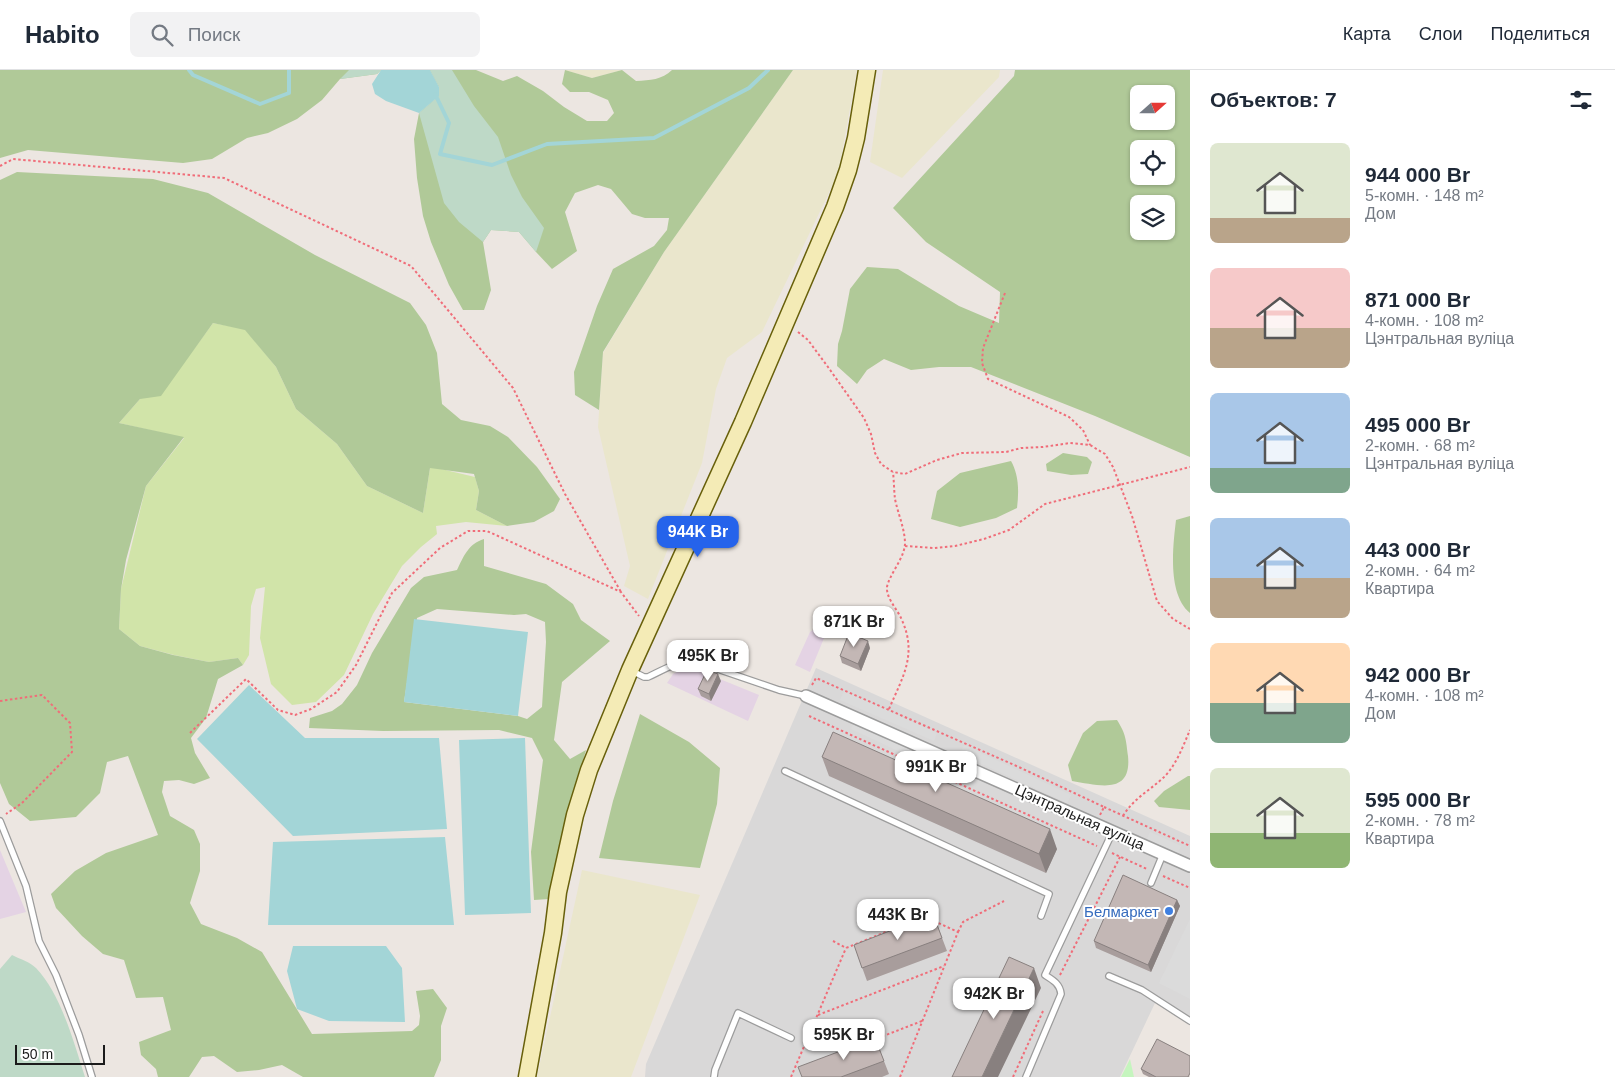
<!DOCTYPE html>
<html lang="ru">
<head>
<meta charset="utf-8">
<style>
  body { margin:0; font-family:Arial,sans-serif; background:#f2f2f3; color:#1f2937; height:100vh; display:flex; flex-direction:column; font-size:19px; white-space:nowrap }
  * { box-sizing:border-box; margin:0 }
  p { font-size:16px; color:#747a83 }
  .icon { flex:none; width:28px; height:28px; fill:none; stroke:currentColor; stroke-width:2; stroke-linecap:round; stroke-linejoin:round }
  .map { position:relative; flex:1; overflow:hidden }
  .drawer { display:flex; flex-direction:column; background:#fff; width:425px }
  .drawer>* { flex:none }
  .needle { width:32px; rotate:69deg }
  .fabs { position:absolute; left:1130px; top:15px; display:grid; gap:10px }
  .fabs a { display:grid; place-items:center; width:45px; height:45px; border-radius:8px; background:#fff; box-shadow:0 1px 4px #0004; font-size:25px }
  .scale { position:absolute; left:15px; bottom:12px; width:90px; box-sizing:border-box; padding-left:5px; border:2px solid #1b1b1b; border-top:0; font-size:14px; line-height:18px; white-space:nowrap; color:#1b1b1b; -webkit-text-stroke:4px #fff; paint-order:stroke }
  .price { position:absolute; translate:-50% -42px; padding:0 11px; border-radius:10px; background:#fff; color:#222; font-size:16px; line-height:32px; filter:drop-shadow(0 1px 2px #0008) }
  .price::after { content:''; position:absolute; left:50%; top:30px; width:15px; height:11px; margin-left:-8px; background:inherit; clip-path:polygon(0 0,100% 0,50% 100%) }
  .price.selected { background:#2563eb; color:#fff }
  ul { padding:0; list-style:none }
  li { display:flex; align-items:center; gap:15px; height:125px; padding:0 20px }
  li span { display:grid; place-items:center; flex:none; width:140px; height:100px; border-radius:8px; color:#555 }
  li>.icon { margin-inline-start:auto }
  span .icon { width:60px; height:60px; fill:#fffc; stroke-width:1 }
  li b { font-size:21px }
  h2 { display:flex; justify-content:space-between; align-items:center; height:60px; padding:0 20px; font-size:21px }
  header { display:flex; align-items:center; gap:30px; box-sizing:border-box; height:70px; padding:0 25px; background:#fff; border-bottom:1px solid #e0e1e3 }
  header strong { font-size:24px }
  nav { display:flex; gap:28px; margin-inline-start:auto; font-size:18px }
  .search { width:350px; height:45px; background:#f2f2f3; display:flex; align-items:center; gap:12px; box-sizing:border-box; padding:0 18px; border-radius:8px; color:#747a83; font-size:19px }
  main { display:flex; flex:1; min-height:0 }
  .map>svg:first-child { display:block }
  .residential { fill:#d9d8d8 }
  .industrial { fill:#e4d3e4 }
  .farmland { fill:#eae6cc }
  .grass { fill:#d1e4a9 }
  .forest { fill:#b0c998; fill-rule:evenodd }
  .wetland { fill:#bed9c7 }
  .park { fill:#c5f5be }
  .parking { fill:#dbdbdb }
  .water { fill:#a3d5d7 }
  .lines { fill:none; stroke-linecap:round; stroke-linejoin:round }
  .stream { stroke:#a3d5d7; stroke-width:4 }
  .lane-casing { stroke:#9c9c9c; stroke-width:8 }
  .street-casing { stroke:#9c9c9c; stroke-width:14 }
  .secondary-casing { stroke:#68600b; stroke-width:19 }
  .path { stroke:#f06d79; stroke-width:2; stroke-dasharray:2.5 2.5; stroke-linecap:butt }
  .lane { stroke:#fff; stroke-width:5.5 }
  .street { stroke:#fff; stroke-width:11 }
  .secondary { stroke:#f4ebb6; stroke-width:16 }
  .wall { fill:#a89d9c }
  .shaded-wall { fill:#88807f }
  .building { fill:#c3b7b5; stroke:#88807f }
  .shop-dot { fill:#3f7fe0; stroke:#fff; stroke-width:2 }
  .labels { text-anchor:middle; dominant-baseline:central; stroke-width:4; stroke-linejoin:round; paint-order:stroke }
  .street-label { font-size:15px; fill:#1b1b1b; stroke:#fff }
  .shop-label { font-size:15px; fill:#366cbe; stroke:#fff; text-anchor:end }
</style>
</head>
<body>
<header>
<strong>Habito</strong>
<div class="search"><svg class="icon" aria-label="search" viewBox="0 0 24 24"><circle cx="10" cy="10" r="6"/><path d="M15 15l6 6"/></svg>Поиск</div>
<nav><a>Карта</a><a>Слои</a><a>Поделиться</a></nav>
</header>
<main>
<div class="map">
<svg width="1190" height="1007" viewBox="0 0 1190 1007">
  <rect width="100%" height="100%" fill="#ece6e1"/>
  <path class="residential" d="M816 598 1190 766V955L1155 933 1120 1007H645L646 994Z"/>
  <path class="industrial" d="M818 557 827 561 810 602 795 595 810 562Z
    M688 596 759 625 748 651 667 613 673 604Z
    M0 780 26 842 0 849Z"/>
  <path class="farmland" d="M565 0H622L592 8Z
    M793 0H857L838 104 762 262 727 288 716 319 702 393 648 529 624 516 630 496 598 357 603 283 664 182Z
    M883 0H1000L999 7 902 108 870 92Z
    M582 800 700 825 631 1007H537Z"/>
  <path class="grass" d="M213 253 245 259 276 297 296 339 337 374 367 416 423 443 430 398H437L475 407 479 421 476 440 507 456 466 452 436 456 437 464 421 477 402 496 373 544 344 605 316 632 292 635 271 614 260 568 265 517 256 519 251 536 249 585 243 595 238 588 209 592 174 585 140 576 119 559 121 519 146 416 184 368 119 353 140 329 194 279Z"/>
  <path class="forest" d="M0 0H381L377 4 340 9 322 30 297 49 268 63 247 68 212 89 183 93 28 80 0 88Z
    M430 0H476L503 11 517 6 543 21 564 37 587 51H607L614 43 608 30 589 22H570L562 14 565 0 592 8 622 0 636 11C650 10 662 10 672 0H793L664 182 603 282 599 340 575 325 574 302 597 236 613 199 654 176 667 160 669 148H645L632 144 611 119 598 115 575 123 565 142 577 181 552 199 536 182 519 162 491 160 483 172 491 220 484 240H463L449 215 431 172 423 146 417 108 414 69 419 43 439 26V17Z
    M1015 0H1190V387L1095 346 971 297H939L911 300 884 289 867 300 857 314 837 296 838 274 842 261 850 219 867 197 898 199 959 236 999 253 1000 222 926 172 893 138 1014 6ZM1139 24H1166V51H1139ZM1139 79H1166V106H1139ZM1139 134H1166V161H1139Z
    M17 102 153 109 208 123 315 185 410 233 426 255 437 283 442 334 461 350 490 356 508 367 537 397 560 429 554 441 534 452 507 456 476 440 479 421 474 404 430 398 423 443 367 416 337 374 296 339 276 297 245 260 213 253 161 326 140 329 119 353 184 367 146 416 126 490 121 519 119 559 140 576 173 585 209 592 238 588 243 595 218 609 206 648 191 668 195 683 210 708 194 714 179 710 164 711 162 722 170 746 194 760 200 774V801L190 833 201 854 237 868 262 882 312 964 412 961 419 955 420 946 416 921 433 919 447 938 441 956V990L434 1007H303L282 995 259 1000 237 1002 214 986 202 987 189 1007H158L156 999 141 985 139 972 171 960 163 927 136 928 124 890 103 884 82 866 56 838 51 824 75 801 106 783 158 765 128 686 107 692 100 723 76 747 30 751 9 734 0 713V110Z
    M1063 383 1087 387 1092 392 1088 404 1071 405 1047 401 1046 394Z
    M1011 391C1019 405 1019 422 1017 438L996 448 960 457 931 449 937 421 960 403Z
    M1190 446V543C1167 524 1173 476 1176 450Z
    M484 469V496L546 514 573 534 581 550 610 571 562 612 554 670 570 689 586 680 571 733 559 804 549 829 534 830 531 782 543 690 532 668 499 660 383 661 309 658 310 648 332 641 342 634 357 615 372 583 411 518 424 507 457 500C464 486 468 474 484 469ZM437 539 514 545 526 544 545 552 546 572 542 637 527 649 518 646 404 632 417 548Z
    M640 644 689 672 720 698 717 734 700 798 599 788 613 731Z
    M1117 650C1126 664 1126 670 1128 686 1132 726 1098 715 1072 711L1068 695 1083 663 1097 651Z
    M1188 706H1190V740L1159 737 1154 731 1164 721Z"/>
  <path class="wetland" d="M349 0H381L377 4 340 9Z
    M430 0H452L474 36 498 67 511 105 522 127 544 158 536 182 519 162 491 160 483 172 459 152 444 133 419 43 439 26V17Z
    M12 885C20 889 30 892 36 898 61 924 74 973 85 1007H0V899Z"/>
  <path class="park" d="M1130 989 1134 1007H1121Z"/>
  <path class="parking" d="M844 621 937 663 934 671 840 630Z
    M855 649 927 682 922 692 851 659Z
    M964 675 1071 725 1067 733 960 684Z
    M1150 762 1181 776 1177 785 1146 771Z
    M1190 849V929L1159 913Z"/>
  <path class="water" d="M381 0H430L439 17V26L419 43 386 31 375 24 372 14Z
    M414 549 528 562 518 646 404 632Z
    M249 615 305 668H439L447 759 293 766 197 669Z
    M525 668 531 843 465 845 459 670Z
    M445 767 454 855H268L273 772Z
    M293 876H386L402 898 405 952 329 951 297 939 287 901Z"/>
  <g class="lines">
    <path class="stream" d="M189 0 193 5 260 34 289 23V0
      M435 24 449 53 440 84 492 95 547 74 654 68 749 18 768 0"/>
    <g class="lane-casing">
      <path id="lane" d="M632 601 644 607H648C663 600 677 591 694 591L779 620 806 626
        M785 701 1049 824 1041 846
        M0 751 26 816 39 871 56 905 79 965 92 1007
        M1151 813 1163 784
        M1109 906 1142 920 1190 951
        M714 1007 715 1000 738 943 791 968
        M1026 1007 1061 924C1060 914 1053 910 1045 905L1113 761"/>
    </g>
    <g class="street-casing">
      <path id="street" d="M806 626 1190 796"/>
    </g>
    <g class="secondary-casing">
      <path id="secondary" d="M527 1007 553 863 558 822 575 745 589 700 630 600 743 352 835 137 848 100 856 68 867 0"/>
    </g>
    <path class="path" d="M0 96 13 89 224 108 411 196 513 318 565 424 621 522
      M1005 223 983 278 982 293 988 309 1069 347 1083 360 1090 375
      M798 262 808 270 828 297 864 348 871 364 875 383 881 394 893 402 905 404 937 390 962 383 1006 382 1021 378 1043 377 1070 373 1090 375 1105 384 1113 397 1132 446 1157 531 1173 549 1190 559
      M905 476 934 478 955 476 984 469 1009 460 1045 434 1190 397
      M812 615 816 608 1021 698 1104 737 1100 745
      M0 631 42 625 70 653 72 682 22 733 6 744
      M889 639C903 606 918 584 901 548 897 539 886 528 887 517 889 505 904 489 905 474 905 459 898 444 895 429 894 421 894 411 893 402
      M809 646 1097 776
      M190 663 246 609 278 640 295 645 311 639 337 622 356 595 392 523 440 478 468 461H487L621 522 639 546
      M1104 737 1190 776
      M1123 746C1133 729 1149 721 1163 708 1176 696 1183 676 1190 660
      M1112 783 1147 799
      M1163 806 1190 818
      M958 862 963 852 1004 831
      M833 871 846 878 923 847 925 848
      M1060 905 1120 787
      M818 945 944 896
      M873 970 922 951
      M791 1007 846 878
      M900 1007 958 862 934 851
      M1013 1007 1043 941"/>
    <use href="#lane" class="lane"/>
    <use href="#street" class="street"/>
    <use href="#secondary" class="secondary"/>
  </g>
  <path class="wall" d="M870 578 861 601 842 593 840 586Z
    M721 611 711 631 701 626 698 619Z
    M822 687 1057 779 1046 803 829 706Z
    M1177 830 1180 836 1151 902 1096 878 1094 871Z
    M933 844 947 881 867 911 854 875Z
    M875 968 889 1004 882 1007H802Z
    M1141 999 1190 1007H1149L1143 1004Z"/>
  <path class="shaded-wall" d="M868 571 870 578 861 601 858 594Z
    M718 604 721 611 711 631 709 624Z
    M1050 759 1057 779 1046 803 1039 784Z
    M1177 830 1180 836 1151 902 1148 895Z
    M1034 898 1041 918 998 1007H982Z"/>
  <path class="building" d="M849 563 868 571 858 594 840 586Z
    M707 600 718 604 709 624 698 619Z
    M833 662 1050 759 1039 784 822 687Z
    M1123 805 1177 830 1148 895 1094 871Z
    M933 844 942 868 862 898 854 875Z
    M1009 887 1034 898 982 1007H952Z
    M875 968 884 991 841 1007H802L798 997Z
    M1157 969 1190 986V1003L1188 1007H1156L1141 999Z"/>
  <circle class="shop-dot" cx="1169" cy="841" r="5"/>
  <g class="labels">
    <g class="street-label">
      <text transform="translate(1080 747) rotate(24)">Цэнтральная вуліца</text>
    </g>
    <g class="shop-label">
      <text x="1159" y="841">Белмаркет</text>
    </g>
  </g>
</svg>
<div class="fabs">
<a><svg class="needle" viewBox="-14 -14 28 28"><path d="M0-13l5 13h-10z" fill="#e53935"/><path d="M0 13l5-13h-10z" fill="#747a83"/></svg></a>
<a><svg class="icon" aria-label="locate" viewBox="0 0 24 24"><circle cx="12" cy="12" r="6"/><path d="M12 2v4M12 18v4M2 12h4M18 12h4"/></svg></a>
<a><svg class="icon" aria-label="layers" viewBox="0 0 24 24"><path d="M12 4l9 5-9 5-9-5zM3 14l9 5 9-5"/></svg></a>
</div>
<div class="scale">50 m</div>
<b class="price selected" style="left:698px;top:488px">944K Br</b>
<b class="price" style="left:854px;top:578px">871K Br</b>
<b class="price" style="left:708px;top:612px">495K Br</b>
<b class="price" style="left:936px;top:723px">991K Br</b>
<b class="price" style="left:898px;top:871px">443K Br</b>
<b class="price" style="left:994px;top:950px">942K Br</b>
<b class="price" style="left:844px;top:991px">595K Br</b>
</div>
<section class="drawer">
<h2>Объектов: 7<svg class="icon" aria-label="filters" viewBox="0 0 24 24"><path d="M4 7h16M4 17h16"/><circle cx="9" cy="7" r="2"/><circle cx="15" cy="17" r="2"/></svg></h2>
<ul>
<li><span style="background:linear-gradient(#dfe7d0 75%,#b9a48a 0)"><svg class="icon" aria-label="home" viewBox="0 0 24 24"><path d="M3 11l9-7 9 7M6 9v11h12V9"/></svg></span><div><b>944 000 Br</b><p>5-комн. · 148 m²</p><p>Дом</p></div></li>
<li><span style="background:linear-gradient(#f6c9c9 60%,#b9a48a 0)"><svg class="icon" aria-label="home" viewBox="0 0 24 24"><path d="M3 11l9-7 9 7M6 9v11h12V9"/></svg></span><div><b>871 000 Br</b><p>4-комн. · 108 m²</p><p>Цэнтральная вуліца</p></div></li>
<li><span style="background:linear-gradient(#a9c7e8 75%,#7fa58c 0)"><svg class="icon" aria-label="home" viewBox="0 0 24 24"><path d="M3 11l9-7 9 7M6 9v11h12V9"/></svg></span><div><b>495 000 Br</b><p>2-комн. · 68 m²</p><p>Цэнтральная вуліца</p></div></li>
<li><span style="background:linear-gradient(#a9c7e8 60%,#b9a48a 0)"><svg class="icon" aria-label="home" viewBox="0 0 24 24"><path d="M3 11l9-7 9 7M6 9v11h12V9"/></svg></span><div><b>443 000 Br</b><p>2-комн. · 64 m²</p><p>Квартира</p></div></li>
<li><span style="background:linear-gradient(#ffd9b3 60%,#7fa58c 0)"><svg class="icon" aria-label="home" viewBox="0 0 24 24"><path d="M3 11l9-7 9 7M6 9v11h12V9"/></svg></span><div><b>942 000 Br</b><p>4-комн. · 108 m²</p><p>Дом</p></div></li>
<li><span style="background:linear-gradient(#dfe7d0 65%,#8fb573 0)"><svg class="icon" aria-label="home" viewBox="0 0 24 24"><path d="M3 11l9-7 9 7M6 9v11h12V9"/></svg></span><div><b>595 000 Br</b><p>2-комн. · 78 m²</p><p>Квартира</p></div></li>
</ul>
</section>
</main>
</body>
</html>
